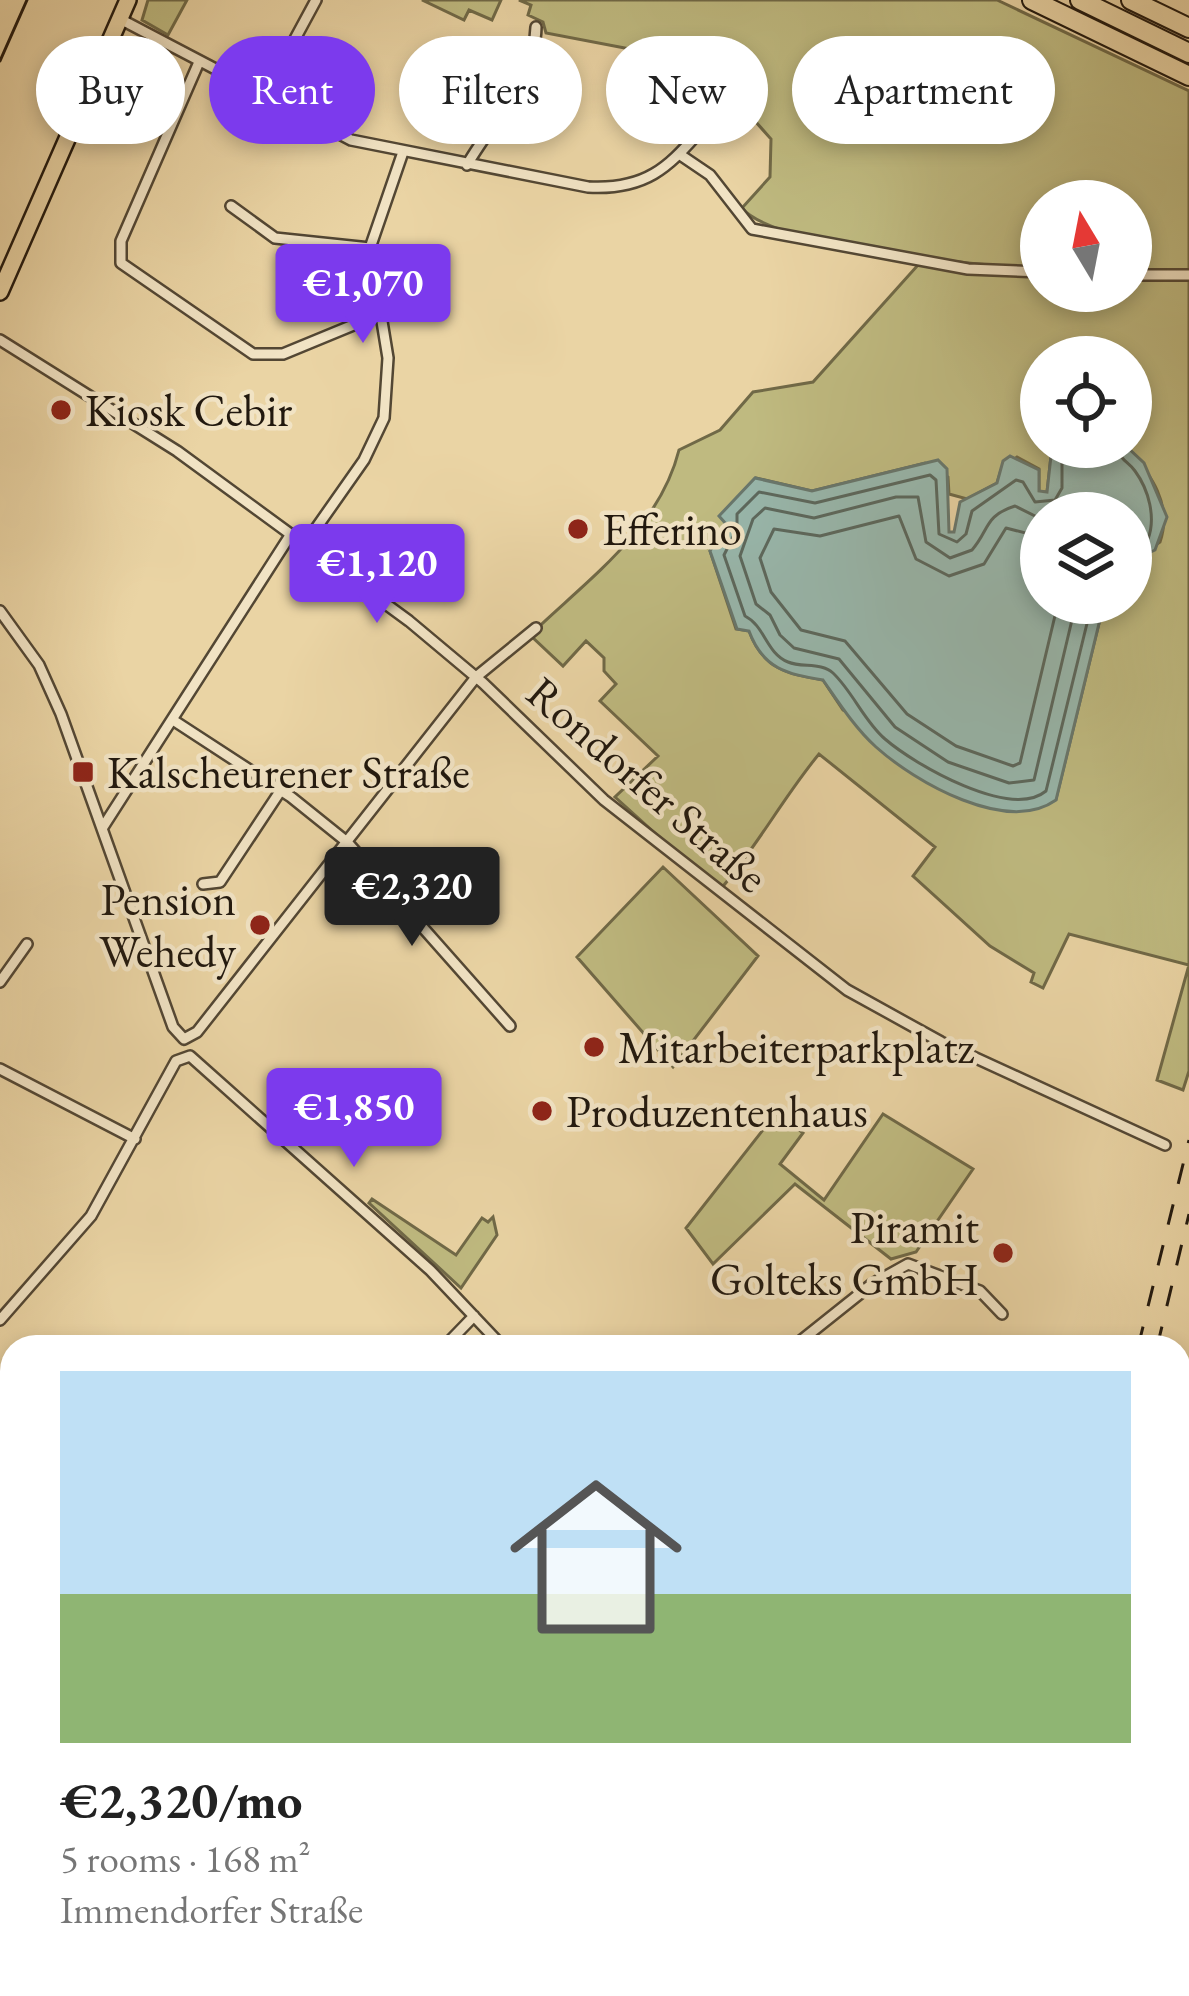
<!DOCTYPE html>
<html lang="en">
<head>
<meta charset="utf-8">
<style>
  body { margin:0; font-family:"EB Garamond",serif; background:#f6f6f6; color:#222; height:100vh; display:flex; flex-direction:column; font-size:45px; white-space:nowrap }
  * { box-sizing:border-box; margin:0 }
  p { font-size:39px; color:#767676 }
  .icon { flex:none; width:66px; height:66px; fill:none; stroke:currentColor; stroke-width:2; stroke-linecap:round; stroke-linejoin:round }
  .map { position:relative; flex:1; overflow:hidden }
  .panel { position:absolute; left:0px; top:1335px; width:1191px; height:663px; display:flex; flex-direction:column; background:#fff; border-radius:36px 36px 0 0; box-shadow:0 6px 18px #0003 }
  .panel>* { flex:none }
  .guide { position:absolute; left:36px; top:36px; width:1119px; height:108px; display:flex; gap:24px }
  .needle { width:78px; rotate:350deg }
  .fabs { position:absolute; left:1020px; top:180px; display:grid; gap:24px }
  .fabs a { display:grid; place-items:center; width:132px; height:132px; border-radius:50%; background:#fff; box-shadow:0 6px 18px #0003; font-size:60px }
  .price { position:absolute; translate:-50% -102px; padding:0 27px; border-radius:12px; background:#7c3aed; color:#fff; font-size:39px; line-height:78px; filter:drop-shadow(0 3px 6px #0008) }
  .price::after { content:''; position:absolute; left:50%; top:72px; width:36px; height:27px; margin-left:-18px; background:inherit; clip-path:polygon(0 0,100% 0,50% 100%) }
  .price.on { background:#222; color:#fff }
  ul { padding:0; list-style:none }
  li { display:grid; align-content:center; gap:24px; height:636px; padding:0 60px }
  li+li { border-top:3px solid #e0e0e0 }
  li span { display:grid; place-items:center; height:372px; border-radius:0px; color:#555 }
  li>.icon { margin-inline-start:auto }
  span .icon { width:216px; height:216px; fill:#fffc; stroke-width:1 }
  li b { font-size:51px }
  .pill { padding:0 42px; border-radius:54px; background:#fff; box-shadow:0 6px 18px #0003; font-size:42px; line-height:108px }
  .pill.on { background:#7c3aed; color:#fff }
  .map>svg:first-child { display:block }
  .green { fill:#bfba80; stroke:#706947; stroke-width:3; fill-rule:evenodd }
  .water { fill:#98b7ac; stroke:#68776d; stroke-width:3 }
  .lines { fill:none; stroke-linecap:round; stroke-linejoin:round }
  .shore { stroke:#5c685d; stroke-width:3 }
  .minor-casing { stroke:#534734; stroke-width:14 }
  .tertiary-casing { stroke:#534734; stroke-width:16 }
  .secondary-casing { stroke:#21180e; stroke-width:18 }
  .primary-casing { stroke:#21180e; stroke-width:20 }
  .motorway-casing { stroke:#21180e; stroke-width:22 }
  .minor { stroke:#f1e3c4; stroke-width:9 }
  .tertiary { stroke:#f1e3c4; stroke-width:12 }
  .secondary { stroke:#f1e3c4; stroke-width:14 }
  .primary { stroke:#ead4a4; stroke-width:15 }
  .motorway { stroke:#ead4a4; stroke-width:18 }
  .tram { stroke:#21180e; stroke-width:3 }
  .rail { stroke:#21180e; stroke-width:3; stroke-dasharray:21 21; stroke-linecap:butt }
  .poi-dot { fill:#8f2418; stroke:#f1e3c4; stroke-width:4.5 }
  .labels { text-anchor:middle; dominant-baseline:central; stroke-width:9; stroke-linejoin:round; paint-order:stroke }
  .poi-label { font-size:45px; fill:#21180e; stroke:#f1e3c4; text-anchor:start }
  .street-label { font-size:45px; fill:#21180e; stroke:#f1e3c4 }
</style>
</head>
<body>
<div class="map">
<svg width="1189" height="1996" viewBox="0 0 1189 1996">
  <rect width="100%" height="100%" fill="#ead4a4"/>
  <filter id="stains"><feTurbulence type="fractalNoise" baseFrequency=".00167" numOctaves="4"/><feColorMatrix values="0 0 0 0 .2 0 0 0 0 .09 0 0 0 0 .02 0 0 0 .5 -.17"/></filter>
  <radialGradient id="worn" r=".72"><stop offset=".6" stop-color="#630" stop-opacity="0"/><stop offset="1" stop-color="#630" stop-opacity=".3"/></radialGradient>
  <path class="green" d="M148 0H187L168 35 142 20Z
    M422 0H501L492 20 469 10 464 20Z
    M519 0H997L1189 91V272H1131V201H1041V269C986 266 773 247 742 208L770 177 771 139 739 103 747 93 724 67 546 33 543 22 528 15 531 5Z
    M918 265 1041 275V291H1131V278H1189V1071L1183 1090 1157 1080 1189 965 1069 934 1043 988 1031 982 1034 973 990 946 913 876 935 847 819 754C782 799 757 847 719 891L615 797 658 756 600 701 616 684 604 671V658L586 641 563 666 530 635C587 580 659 530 679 450L720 430 753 392 813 382ZM1041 357H1131V447H1127C1151 475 1173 504 1160 542L1131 561V603H1104L1056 799 843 710 823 680C787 674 763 669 749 631L736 629 710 551 756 478 812 491 925 463 948 477 949 494 967 499 997 483 1001 470 1017 457 1039 469V492H1047L1052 447H1041Z
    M663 867 758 956 673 1067 577 957Z
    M777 1112 803 1133 780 1164 824 1200 883 1114 973 1169 916 1252 891 1259 795 1184 713 1264 686 1228Z
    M372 1199 456 1255 482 1218 488 1222 493 1217 497 1235 461 1288 369 1203Z
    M1189 1634V1812L1179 1826V1639Z"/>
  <path class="water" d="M1052 447H1127L1144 463 1167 517 1155 550 1131 561V513H1041V603H1104L1056 800C1007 835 915 782 876 747 855 728 839 703 823 680 787 674 763 669 749 631L737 629 710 551 726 524 719 516 755 478 812 491 938 460 947 469 949 532H954L960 502 997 483 1003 461 1010 456 1039 470V491L1047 492Z"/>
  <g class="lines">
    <path class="shore" d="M1062 447V488L1055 500 1035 502 1023 482 1016 480 972 511 966 534 957 542 939 534 936 480 930 475 815 503 759 492 737 514V529L724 555 745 616C765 626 766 653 788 662 802 668 821 662 833 673 853 692 864 721 885 739 915 765 1011 820 1046 791L1092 603
      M1118 447C1121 462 1127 460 1135 471 1149 490 1156 518 1148 539L1131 547
      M1041 519 1015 506C984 516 990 529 972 550L950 558 926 542 918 497H896L814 518 765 508 753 519 740 556 756 604 770 615 780 635 794 648 839 659 895 727 948 762 1009 783 1034 780 1076 603
      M1041 537 1006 528 984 564 949 576 916 559 899 516 820 536 774 529 760 558 771 592 801 630 845 641 907 714 956 746 1013 766 1020 763 1058 603"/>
    <g class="minor-casing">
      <path id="minor" d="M120 19 351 140 588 187C674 192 682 136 740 94
        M199 62 121 241V263L253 354H283L380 314
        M253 91 289 50 316 0
        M682 156 710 175 752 229 968 269 1041 272
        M467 165C491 123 535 79 536 27
        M231 206 275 238 370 248
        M1131 275H1189
        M0 340 177 451 409 621 483 683 604 800 847 990 941 1042 1165 1145
        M305 544 364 460 384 418 388 358 370 248 403 152
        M0 611 39 665 61 714 173 1027 184 1039 197 1032 476 677 536 628
        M176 722 291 797 347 842 510 1026
        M103 827 291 534
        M203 884 220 882 279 793
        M0 982 27 944
        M0 1069 135 1139
        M0 1320 91 1216 176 1061 190 1056 430 1270 503 1347
        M444 1347 474 1316
        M793 1347 872 1284 908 1264 980 1291 1002 1314
        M0 1627 12 1631
        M797 1996 806 1986"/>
    </g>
    <g class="tertiary-casing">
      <path id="tertiary" d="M0 1954 12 1945
        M0 1969 12 1961"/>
    </g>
    <g class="secondary-casing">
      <path id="secondary" d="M514 1986 526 1996"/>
    </g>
    <g class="primary-casing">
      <path id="primary" d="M0 292 128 0
        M0 1870 12 1888
        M0 1904 12 1924
        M52 1986 58 1996
        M73 1986 79 1996"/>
    </g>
    <g class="motorway-casing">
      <path id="motorway" d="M1032 0 1189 76
        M1080 0 1189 53
        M1131 0 1189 28"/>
    </g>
    <use href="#minor" class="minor"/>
    <use href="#tertiary" class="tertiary"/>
    <use href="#secondary" class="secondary"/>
    <use href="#primary" class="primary"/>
    <use href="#motorway" class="motorway"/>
    <path class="tram" d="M0 61 27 0"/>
    <path class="rail" d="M1138 1347 1189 1140
      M1157 1347 1189 1214
      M493 1986 505 1996
      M1021 1996 1023 1986
      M1045 1996 1046 1986"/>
  </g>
  <g class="poi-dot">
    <circle cx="61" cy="410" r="12"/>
    <circle cx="578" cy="529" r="12"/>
    <rect x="71" y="760" width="24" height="24" rx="6"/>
    <circle cx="260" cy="925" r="12"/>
    <circle cx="594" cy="1047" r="12"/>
    <circle cx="542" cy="1111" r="12"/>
    <circle cx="1003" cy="1253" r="12"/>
  </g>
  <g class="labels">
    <g class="poi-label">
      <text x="85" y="410">Kiosk Cebir</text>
      <text x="602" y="529">Efferino</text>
      <text x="107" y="772">Kalscheurener Straße</text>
      <text x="236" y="899" text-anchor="end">Pension<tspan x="236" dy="52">Wehedy</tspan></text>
      <text x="618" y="1047">Mitarbeiterparkplatz</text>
      <text x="566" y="1111">Produzentenhaus</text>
      <text x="979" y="1227" text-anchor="end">Piramit<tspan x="979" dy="52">Golteks GmbH</tspan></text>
    </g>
    <g class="street-label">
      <text transform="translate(648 784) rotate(41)">Rondorfer Straße</text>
    </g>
  </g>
  <rect width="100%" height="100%" filter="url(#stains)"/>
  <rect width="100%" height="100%" fill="url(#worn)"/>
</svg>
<div class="fabs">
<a><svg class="needle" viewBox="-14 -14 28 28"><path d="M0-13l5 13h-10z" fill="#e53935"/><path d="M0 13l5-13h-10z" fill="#767676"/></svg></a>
<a><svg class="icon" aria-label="locate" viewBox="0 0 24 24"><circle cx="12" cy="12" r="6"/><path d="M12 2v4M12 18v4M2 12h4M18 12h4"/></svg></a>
<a><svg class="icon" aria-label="layers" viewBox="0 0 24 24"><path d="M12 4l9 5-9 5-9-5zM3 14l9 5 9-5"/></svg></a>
</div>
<b class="price" style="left:363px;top:346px">€1,070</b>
<b class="price" style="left:377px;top:626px">€1,120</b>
<b class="price on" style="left:412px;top:949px">€2,320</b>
<b class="price" style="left:354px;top:1170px">€1,850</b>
<div class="guide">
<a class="pill">Buy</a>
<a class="pill on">Rent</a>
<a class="pill">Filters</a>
<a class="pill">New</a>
<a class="pill">Apartment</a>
</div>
<section class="panel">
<ul>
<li><span style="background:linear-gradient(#bfe0f5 60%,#8fb573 0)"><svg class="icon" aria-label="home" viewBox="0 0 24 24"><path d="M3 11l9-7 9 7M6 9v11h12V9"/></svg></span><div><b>€2,320/mo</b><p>5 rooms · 168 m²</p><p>Immendorfer Straße</p></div></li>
</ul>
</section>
</div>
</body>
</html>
